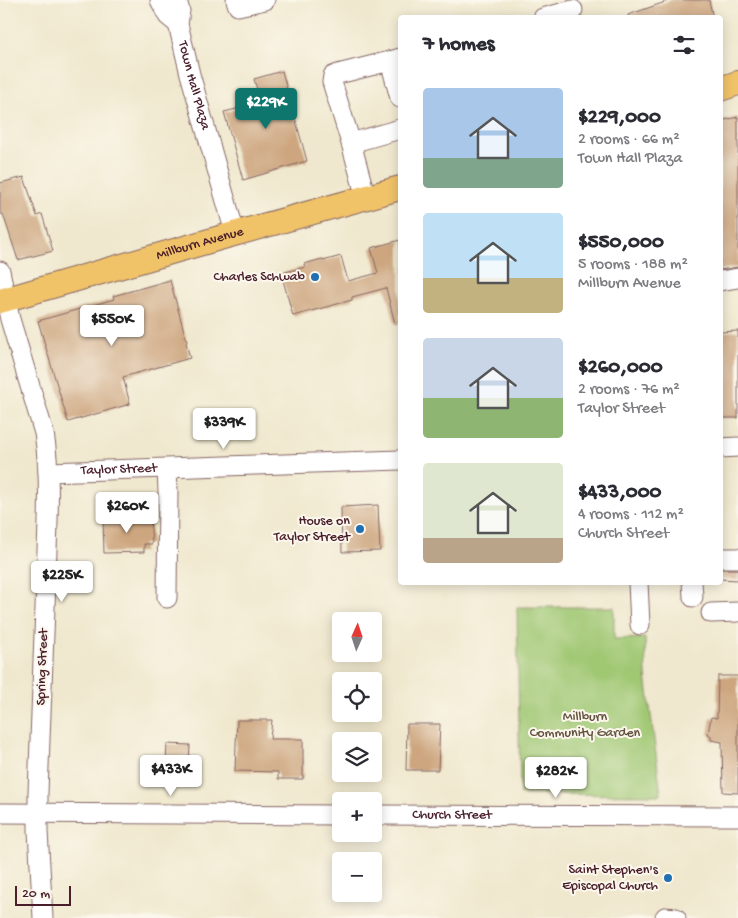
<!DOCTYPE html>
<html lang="en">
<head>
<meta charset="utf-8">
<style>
  body { margin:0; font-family:"Gochi Hand",sans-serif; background:#f2f2f3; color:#2b2b33; height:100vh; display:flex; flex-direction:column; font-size:19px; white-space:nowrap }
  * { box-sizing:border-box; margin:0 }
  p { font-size:16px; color:#7c7c81 }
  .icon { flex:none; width:28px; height:28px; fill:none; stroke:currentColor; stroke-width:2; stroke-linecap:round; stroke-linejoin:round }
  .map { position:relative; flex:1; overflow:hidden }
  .side { position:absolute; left:398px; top:15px; width:325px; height:570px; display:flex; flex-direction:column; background:#fff; border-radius:5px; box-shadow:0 2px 12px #0003 }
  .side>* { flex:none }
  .needle { width:32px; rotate:3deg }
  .buttons { position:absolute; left:332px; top:612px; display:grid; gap:10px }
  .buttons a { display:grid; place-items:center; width:50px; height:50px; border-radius:5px; background:#fff; box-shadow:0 2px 12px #0003; font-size:25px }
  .scale { position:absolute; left:15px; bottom:12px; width:56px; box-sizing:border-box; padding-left:5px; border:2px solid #4a1f2b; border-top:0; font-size:14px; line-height:18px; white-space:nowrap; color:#4a1f2b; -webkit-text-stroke:4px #fbf7ec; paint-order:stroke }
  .price { position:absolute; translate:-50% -42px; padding:0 11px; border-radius:5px; background:#fff; color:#222; font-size:16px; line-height:32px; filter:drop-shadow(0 1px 2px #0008) }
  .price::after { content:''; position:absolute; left:50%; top:30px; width:15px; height:11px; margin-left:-8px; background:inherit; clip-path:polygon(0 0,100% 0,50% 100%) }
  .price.on { background:#0f766e; color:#fff }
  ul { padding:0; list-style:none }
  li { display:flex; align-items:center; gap:15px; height:125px; padding:0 25px }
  li span { display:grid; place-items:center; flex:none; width:140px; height:100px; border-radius:5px; color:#555 }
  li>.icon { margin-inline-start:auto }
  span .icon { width:60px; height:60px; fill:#fffc; stroke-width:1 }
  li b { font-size:21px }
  h2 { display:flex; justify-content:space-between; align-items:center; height:60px; padding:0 25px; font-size:21px }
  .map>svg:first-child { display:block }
  .green { fill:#a0c873; stroke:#75744f }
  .building { fill:#cda67f }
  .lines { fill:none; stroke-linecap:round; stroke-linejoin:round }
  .minor-casing { stroke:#846564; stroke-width:21 }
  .major-casing { stroke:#846564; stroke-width:26 }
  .minor { stroke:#fff; stroke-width:19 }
  .major { stroke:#f1c369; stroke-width:24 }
  .poi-dot { fill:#1f6fb2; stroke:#fbf7ec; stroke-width:2 }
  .labels { text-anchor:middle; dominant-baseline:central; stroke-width:4; stroke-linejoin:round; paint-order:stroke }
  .street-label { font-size:14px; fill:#4a1f2b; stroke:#fbf7ec }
  .poi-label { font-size:14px; fill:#4a1f2b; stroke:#fbf7ec; text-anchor:end }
  .park-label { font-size:14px; fill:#645241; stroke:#fbf7ec }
</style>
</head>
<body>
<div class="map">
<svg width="738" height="918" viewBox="0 0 738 918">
  <rect width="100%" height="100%" fill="#fbf7ec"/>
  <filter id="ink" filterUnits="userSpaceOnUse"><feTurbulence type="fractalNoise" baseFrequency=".02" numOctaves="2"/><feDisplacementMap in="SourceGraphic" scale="10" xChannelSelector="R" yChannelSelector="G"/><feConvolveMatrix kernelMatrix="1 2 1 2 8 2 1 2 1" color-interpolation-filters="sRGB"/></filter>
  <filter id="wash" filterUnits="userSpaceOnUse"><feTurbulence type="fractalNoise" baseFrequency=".0096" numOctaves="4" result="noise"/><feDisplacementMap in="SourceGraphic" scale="20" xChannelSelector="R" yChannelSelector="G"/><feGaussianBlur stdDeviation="1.12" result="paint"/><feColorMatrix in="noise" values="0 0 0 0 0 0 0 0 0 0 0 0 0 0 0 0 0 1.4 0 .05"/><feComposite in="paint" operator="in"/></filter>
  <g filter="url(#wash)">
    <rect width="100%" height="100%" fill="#f0e8ce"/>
    <path class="green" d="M517 607H614V639L645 638 646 675 661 795 520 794Z"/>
    <g id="blocks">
      <path class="building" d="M671 0H709L713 18H628V15Z
        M282 71 307 161 243 180 224 112 261 103 254 79Z
        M738 117V267L720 270V121Z
        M24 177 37 216 42 214 53 251 18 260 3 214H0V183Z
        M400 240V323L395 324 386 288 352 297V300L293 316 281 273 305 267 304 264 322 259 323 261 341 256 348 281 378 273 371 248Z
        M170 280 187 342 186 343 190 358 123 377 130 404 68 422 38 321 114 299 113 296Z
        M738 331V418H720V332Z
        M378 505 380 551 342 552 341 507Z
        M150 516 152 544H144V552L104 553 103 518Z
        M720 569H738V580L720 579Z
        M718 676H738V793L723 792 722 742 711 740V736L708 734 711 717 717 718Z
        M237 720H272L270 739H303V779H278V772L235 771Z
        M407 724H440L438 770H406Z
        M167 744 190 745 188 783 165 782Z"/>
    </g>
  </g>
  <g filter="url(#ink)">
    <use href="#blocks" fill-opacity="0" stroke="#846564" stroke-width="1"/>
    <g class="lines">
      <g class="minor-casing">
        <g id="minor">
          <path d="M160 0 168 16 178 24"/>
          <path id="s1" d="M177 0 180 11 178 24 190 74 235 233"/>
          <path d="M236 0 238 6 265 0"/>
          <path d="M543 18 573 10"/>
          <path d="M400 58 390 61 400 98"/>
          <path d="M390 61 338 74 333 76 332 82 351 143 400 129"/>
          <path d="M351 143 366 198"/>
          <path d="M0 271 10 319 44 433C52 482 47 532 46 581 43 652 41 722 38 793V831L43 918"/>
          <path d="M720 281 738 278"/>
          <path d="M720 448 738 447"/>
          <path d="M167 469 168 491 167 598"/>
          <path id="s2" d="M48 472 400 460"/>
          <path d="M720 558H738"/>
          <path d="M638 582 640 625"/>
          <path d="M692 582 693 597"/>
          <path d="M711 613 738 612"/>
          <path d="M0 813 341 815"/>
          <path id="s3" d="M374 815 738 816"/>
          <path d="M665 917 676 918"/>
        </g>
      </g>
      <g class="major-casing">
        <g id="major">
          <path d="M720 89 738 83"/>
          <path id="s4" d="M0 301 223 237 400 188"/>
        </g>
      </g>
      <use href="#minor" class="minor"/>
      <use href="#major" class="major"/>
    </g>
  </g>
  <g class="poi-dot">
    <circle cx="315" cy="277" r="5"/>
    <circle cx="360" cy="529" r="5"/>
    <circle cx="668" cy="878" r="5"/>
  </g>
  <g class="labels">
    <g class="street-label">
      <text stroke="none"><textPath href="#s1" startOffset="88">Town Hall Plaza</textPath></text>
      <text stroke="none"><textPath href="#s4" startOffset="208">Millburn Avenue</textPath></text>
      <text stroke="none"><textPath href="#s2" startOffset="71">Taylor Street</textPath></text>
      <text transform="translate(43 667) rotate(-88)">Spring Street</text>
      <text stroke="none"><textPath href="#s3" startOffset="78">Church Street</textPath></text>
    </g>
    <g class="poi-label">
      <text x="305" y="277">Charles Schwab</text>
      <text x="350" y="521">House on<tspan x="350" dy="16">Taylor Street</tspan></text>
      <text x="658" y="870">Saint Stephen's<tspan x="658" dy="16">Episcopal Church</tspan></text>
    </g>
    <g class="park-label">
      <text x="585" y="717">Millburn<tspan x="585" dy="16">Community Garden</tspan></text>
    </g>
  </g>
</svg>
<div class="buttons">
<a><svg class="needle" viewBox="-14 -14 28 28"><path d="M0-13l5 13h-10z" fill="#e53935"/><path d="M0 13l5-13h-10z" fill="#7c7c81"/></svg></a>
<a><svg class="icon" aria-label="locate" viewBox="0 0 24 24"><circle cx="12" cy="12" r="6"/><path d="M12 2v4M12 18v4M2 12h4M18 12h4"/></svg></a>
<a><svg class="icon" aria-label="layers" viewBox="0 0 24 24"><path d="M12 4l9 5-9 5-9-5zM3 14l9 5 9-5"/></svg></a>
<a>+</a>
<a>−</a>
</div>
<div class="scale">20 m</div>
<b class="price on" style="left:266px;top:130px">$229K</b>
<b class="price" style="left:112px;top:347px">$550K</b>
<b class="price" style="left:224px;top:450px">$339K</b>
<b class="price" style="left:127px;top:534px">$260K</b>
<b class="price" style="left:62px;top:603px">$225K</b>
<b class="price" style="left:171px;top:797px">$433K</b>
<b class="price" style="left:556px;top:799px">$282K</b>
<section class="side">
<h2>7 homes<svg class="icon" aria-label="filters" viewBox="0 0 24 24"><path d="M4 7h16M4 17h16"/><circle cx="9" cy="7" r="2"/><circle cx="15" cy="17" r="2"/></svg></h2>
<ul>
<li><span style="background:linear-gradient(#a9c7e8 70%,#7fa58c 0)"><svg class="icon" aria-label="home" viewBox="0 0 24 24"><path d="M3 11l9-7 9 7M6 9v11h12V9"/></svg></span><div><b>$229,000</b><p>2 rooms · 66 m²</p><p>Town Hall Plaza</p></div></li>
<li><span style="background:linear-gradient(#bfe0f5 65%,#c2b280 0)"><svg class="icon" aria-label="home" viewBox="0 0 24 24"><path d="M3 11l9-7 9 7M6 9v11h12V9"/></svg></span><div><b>$550,000</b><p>5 rooms · 188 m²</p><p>Millburn Avenue</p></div></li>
<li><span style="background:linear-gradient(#c9d6e8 60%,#8fb573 0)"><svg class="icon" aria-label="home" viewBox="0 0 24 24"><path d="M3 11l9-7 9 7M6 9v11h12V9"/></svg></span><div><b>$260,000</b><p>2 rooms · 76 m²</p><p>Taylor Street</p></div></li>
<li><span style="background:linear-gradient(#dfe7d0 75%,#b9a48a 0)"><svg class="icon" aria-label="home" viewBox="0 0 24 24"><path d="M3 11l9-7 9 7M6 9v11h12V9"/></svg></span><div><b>$433,000</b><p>4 rooms · 112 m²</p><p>Church Street</p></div></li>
</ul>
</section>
</div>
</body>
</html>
